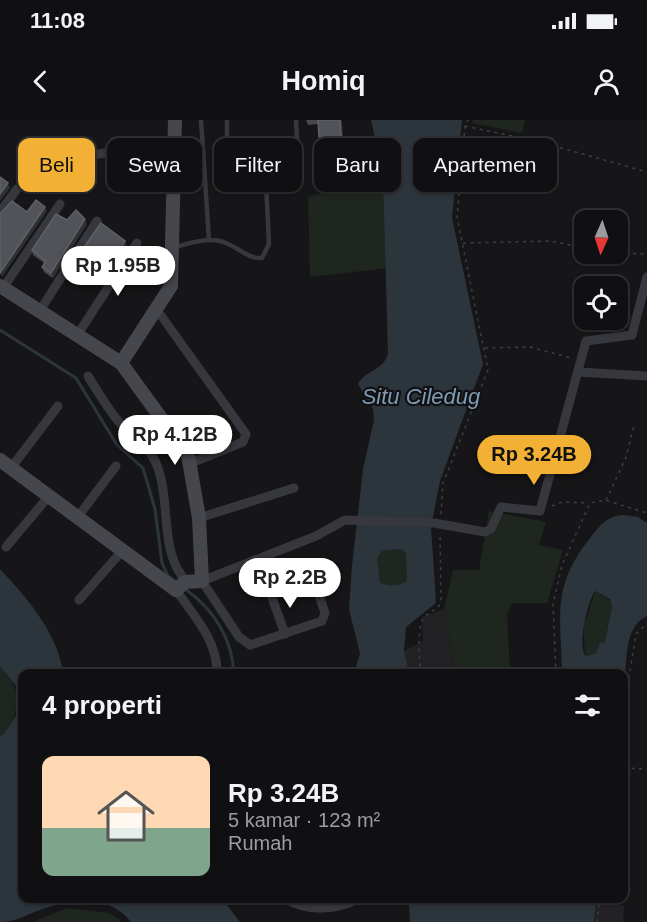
<!DOCTYPE html>
<html lang="id">
<head>
<meta charset="utf-8">
<style>
  body { margin:0; font-family:Helvetica,sans-serif; background:#1e1e20; color:#f1f3f6; height:100vh; display:flex; flex-direction:column; font-size:22px; white-space:nowrap }
  * { box-sizing:border-box; margin:0 }
  p { font-size:20px; color:#9c9d9f }
  .icon { flex:none; width:33px; height:33px; fill:none; stroke:currentColor; stroke-width:2; stroke-linecap:round; stroke-linejoin:round }
  .map { position:relative; flex:1; overflow:hidden }
  .details { position:absolute; left:18px; top:549px; width:610px; height:234px; display:flex; flex-direction:column; background:#101012; border-radius:12px; box-shadow:0 2px 4px #0004,0 0 0 2px #303032 }
  .details>* { flex:none }
  .banner { position:absolute; left:18px; top:18px; width:612px; height:54px; display:flex; gap:12px }
  .needle { width:39px; rotate:183deg }
  .fabs { position:absolute; left:574px; top:90px; display:grid; gap:12px }
  .fabs a { display:grid; place-items:center; width:54px; height:54px; border-radius:12px; background:#101012; box-shadow:0 2px 4px #0004,0 0 0 2px #303032; font-size:30px }
  .price { position:absolute; translate:-50% -51px; padding:0 14px; border-radius:21px; background:#fff; color:#222; font-size:20px; line-height:39px; filter:drop-shadow(0 2px 3px #0008) }
  .price::after { content:''; position:absolute; left:50%; top:36px; width:18px; height:14px; margin-left:-9px; background:inherit; clip-path:polygon(0 0,100% 0,50% 100%) }
  .price.current { background:#f2b134; color:#111 }
  ul { padding:0; list-style:none }
  li { display:flex; align-items:center; gap:18px; height:150px; padding:0 24px }
  li+li { border-top:2px solid #303032 }
  li span { display:grid; place-items:center; flex:none; width:168px; height:120px; border-radius:12px; color:#555 }
  li>.icon { margin-inline-start:auto }
  span .icon { width:72px; height:72px; fill:#fffc; stroke-width:1 }
  li b { font-size:26px }
  h2 { display:flex; justify-content:space-between; align-items:center; height:72px; padding:0 24px; font-size:26px }
  .chip { padding:0 21px; border-radius:12px; background:#101012; box-shadow:0 2px 4px #0004,0 0 0 2px #303032; font-size:21px; line-height:54px }
  .chip.current { background:#f2b134; color:#111 }
  .status { display:flex; justify-content:space-between; align-items:center; height:42px; padding:0 30px; background:#101012; direction:ltr }
  .status svg { height:16px; fill:currentColor }
  header { display:flex; justify-content:space-between; align-items:center; height:78px; padding:0 24px; background:#101012; font-size:27px; font-weight:700 }
  .map>svg:first-child { display:block }
  .built { fill:#222225 }
  .green { fill:#1e261f }
  .water { fill:#2c353c; fill-rule:evenodd }
  .lines { fill:none; stroke-linecap:round; stroke-linejoin:round }
  .stream { stroke:#2c353c; stroke-width:3 }
  .path { stroke:#3d3f44; stroke-width:1.5; stroke-dasharray:3 4.5; stroke-linecap:butt }
  .lane { stroke:#37383d; stroke-width:4.5 }
  .street { stroke:#37383d; stroke-width:9 }
  .secondary { stroke:#45474d; stroke-width:14 }
  .wall { fill:#47494d }
  .shaded-wall { fill:#2f3033 }
  .building { fill:#525359; stroke:#5f6168; stroke-width:1.5 }
  .labels { text-anchor:middle; dominant-baseline:central; stroke-width:4.5; stroke-linejoin:round; paint-order:stroke }
  .water-label { font-size:22px; font-style:italic; fill:#7f9bb3; stroke:#111113 }
</style>
</head>
<body>
<div class="status"><b>11:08</b><svg viewBox="0 0 49 12"><path d="M0 12V9h3v3zM5 12V6h3v6zM10 12V3h3v9zM15 12V0h3v12zM26 1h20v11H26zM47 4h2v5h-2z"/></svg></div>
<header><svg class="icon" aria-label="back" viewBox="0 0 24 24"><path d="M15 5l-7 7 7 7"/></svg>Homiq<svg class="icon" aria-label="person" viewBox="0 0 24 24"><circle cx="12" cy="8" r="4"/><path d="M4 21q1-7 8-7t8 7"/></svg></header>
<div class="map">
<svg width="647" height="802" viewBox="0 0 647 802">
  <rect width="100%" height="100%" fill="#161618"/>
  <path class="built" d="M444 489 455 553H409L404 531 423 521 422 497Z
    M596 781 624 786 623 802H594Z"/>
  <path class="green" d="M473 0H525L522 13 472 3Z
    M383 56 388 148 310 157 308 77Z
    M489 391 546 402 539 425 563 430 547 483H513L507 494 510 553H455L444 489 453 450H479Z
    M401 429 406 433 408 461C400 466 388 467 380 462L377 438 382 431Z
    M595 471 610 480 612 486 605 522 600 523 595 534 585 536 583 503 587 497Z
    M0 546C23 575 23 584 4 614L0 616Z
    M66 788 110 793 122 802H33Z"/>
  <path class="water" d="M371 0H462L452 98 483 244 440 361 431 407 436 483 406 507 404 531 409 553 351 554 355 550 360 534 349 489 352 446 363 349 374 300 373 289 358 264C365 250 383 251 388 234L383 56ZM401 429 406 433 407 461C399 466 388 467 380 462L377 438 382 431Z
    M624 395 638 397 647 403V496C623 508 628 539 624 562V554L562 553C561 495 551 466 591 417 601 404 607 396 624 395ZM595 471 610 479 612 486 605 522 600 523 595 534 585 536C578 523 587 483 595 471Z
    M0 449C27 478 58 513 63 553L22 554V778L222 779 240 802H131C109 773 69 779 40 790 25 795 16 802 0 802V616L4 614 18 592 16 566 0 546Z
    M414 779 596 778V779L594 802H410L409 783Z"/>
  <g class="lines">
    <path class="stream" d="M0 210 76 258 117 325 143 348 155 389 162 443 168 456 179 464
      M184 468C213 489 232 518 234 554"/>
    <path class="path" d="M465 6 540 22 647 52
      M463 123 551 121 585 128
      M618 133 647 134
      M485 228 530 227 571 238
      M606 380 625 340 634 306
      M552 386 562 382 589 383
      M441 394 443 363 488 250 457 97 465 6 468 0
      M420 554C420 541 417 508 423 499 428 491 437 491 441 483L440 414
      M556 554 553 484 562 445 590 383 605 380 647 393
      M624 588 636 514 647 503
      M624 648 647 649
      M597 802 600 778"/>
    <path class="lane" d="M201 0 209 120
      M227 0V27L232 38C247 43 286 45 298 35L296 0
      M173 128C189 123 210 116 226 123 239 128 248 139 262 138L269 124 265 42"/>
    <path class="street" d="M48 39 80 37 124 30 175 32
      M0 92 17 69
      M3 168 60 84
      M157 190 246 314 243 322 191 343
      M39 192 97 101
      M76 217 137 123
      M578 252 647 256
      M88 256C98 272 107 288 119 302 131 316 149 326 156 343 172 380 158 433 187 462
      M11 348 58 286
      M77 398 116 346
      M199 398 294 368
      M6 427 49 376
      M313 457 325 493 322 501 250 525 239 517 202 461 316 416 345 400 434 403 485 412 491 409 501 387 540 391 586 221 632 215 647 157
      M176 470C194 496 218 521 217 554
      M270 472 285 514
      M79 480 122 431
      M284 778C308 792 335 791 360 778"/>
    <path class="secondary" d="M0 166 121 243 188 335 199 398 202 461 185 462 176 470 0 340
      M121 243 171 166 175 0"/>
  </g>
  <path class="wall" d="M306 0H341L342 4 343 23 321 25 319 17 318 4 308 5Z
    M67 100 87 104 53 158 44 152 42 147 44 143 33 135 32 130Z
    M127 126 104 161 79 142 77 137Z"/>
  <path class="shaded-wall" d="M340 0H341L342 4 343 23 341 16Z
    M8 63 10 68 0 81V74Z
    M45 87 47 91 2 157 0 153Z
    M85 99 87 104 53 158 51 153Z
    M125 121 127 126 104 161 102 156Z"/>
  <path class="building" d="M318 0H340L341 16 319 17Z
    M0 57 8 63 0 74Z
    M36 80 45 87 0 153V93H1L12 81 27 92Z
    M76 90 85 99 51 153 42 147 46 141 32 130 56 94 67 100Z
    M101 103 125 121 102 156 77 137Z"/>
  <g class="labels">
    <g class="water-label">
      <text x="421" y="276">Situ Ciledug</text>
    </g>
  </g>
</svg>
<div class="fabs">
<a><svg class="needle" viewBox="-14 -14 28 28"><path d="M0-13l5 13h-10z" fill="#e53935"/><path d="M0 13l5-13h-10z" fill="#9c9d9f"/></svg></a>
<a><svg class="icon" aria-label="locate" viewBox="0 0 24 24"><circle cx="12" cy="12" r="6"/><path d="M12 2v4M12 18v4M2 12h4M18 12h4"/></svg></a>
</div>
<b class="price" style="left:118px;top:177px">Rp 1.95B</b>
<b class="price" style="left:175px;top:346px">Rp 4.12B</b>
<b class="price current" style="left:534px;top:366px">Rp 3.24B</b>
<b class="price" style="left:290px;top:489px">Rp 2.2B</b>
<div class="banner">
<a class="chip current">Beli</a>
<a class="chip">Sewa</a>
<a class="chip">Filter</a>
<a class="chip">Baru</a>
<a class="chip">Apartemen</a>
</div>
<section class="details">
<h2>4 properti<svg class="icon" aria-label="filters" viewBox="0 0 24 24"><path d="M4 7h16M4 17h16"/><circle cx="9" cy="7" r="2"/><circle cx="15" cy="17" r="2"/></svg></h2>
<ul>
<li><span style="background:linear-gradient(#ffd9b3 60%,#7fa58c 0)"><svg class="icon" aria-label="home" viewBox="0 0 24 24"><path d="M3 11l9-7 9 7M6 9v11h12V9"/></svg></span><div><b>Rp 3.24B</b><p>5 kamar · 123 m²</p><p>Rumah</p></div></li>
</ul>
</section>
</div>
</body>
</html>
